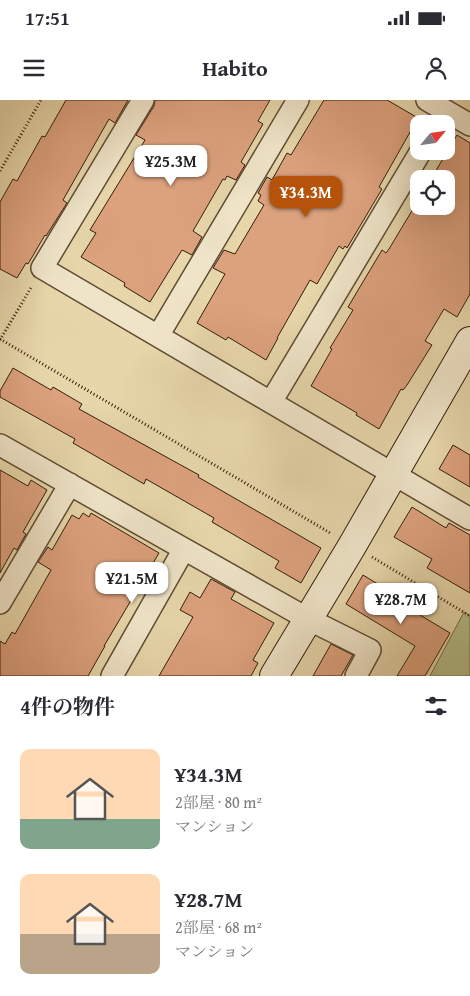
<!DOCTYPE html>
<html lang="ja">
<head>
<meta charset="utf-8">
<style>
  body { margin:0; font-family:"Gentium Book Plus","Noto Serif JP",serif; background:#f2f2f3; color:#2b2b33; height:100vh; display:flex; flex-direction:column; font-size:19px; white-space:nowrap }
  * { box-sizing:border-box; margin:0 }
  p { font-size:16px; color:#7c7c81 }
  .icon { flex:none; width:28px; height:28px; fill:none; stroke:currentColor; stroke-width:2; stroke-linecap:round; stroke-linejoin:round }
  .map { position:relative; height:576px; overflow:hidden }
  .drawer { display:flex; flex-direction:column; background:#fff; flex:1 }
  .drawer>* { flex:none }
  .needle { width:32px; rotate:61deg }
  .tools { position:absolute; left:410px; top:15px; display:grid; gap:10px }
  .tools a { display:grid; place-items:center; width:45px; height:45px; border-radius:10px; background:#fff; box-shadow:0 5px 20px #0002; font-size:25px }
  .price { position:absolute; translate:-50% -42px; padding:0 11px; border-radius:10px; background:#fff; color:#222; font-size:16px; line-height:32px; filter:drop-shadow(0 1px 2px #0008) }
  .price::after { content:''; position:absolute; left:50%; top:30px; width:15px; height:11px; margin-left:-8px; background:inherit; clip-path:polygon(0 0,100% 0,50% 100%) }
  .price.on { background:#b45309; color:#fff }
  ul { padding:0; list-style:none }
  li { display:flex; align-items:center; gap:15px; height:125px; padding:0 20px }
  li span { display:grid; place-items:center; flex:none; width:140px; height:100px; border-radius:10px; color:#555 }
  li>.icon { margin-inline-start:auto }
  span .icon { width:60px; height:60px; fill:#fffc; stroke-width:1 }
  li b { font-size:21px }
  h2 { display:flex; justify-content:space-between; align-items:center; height:60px; padding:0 20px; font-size:21px }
  .status { display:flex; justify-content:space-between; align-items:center; height:35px; padding:0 25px; background:#fff; direction:ltr }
  .status svg { height:14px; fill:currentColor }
  header { display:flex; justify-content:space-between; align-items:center; height:65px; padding:0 20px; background:#fff; font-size:22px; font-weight:700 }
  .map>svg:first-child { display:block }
  .green { fill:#b3be8a; stroke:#736e4a }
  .building { fill:#dca17d; stroke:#331e0b }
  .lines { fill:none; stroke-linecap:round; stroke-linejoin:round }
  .street-casing { stroke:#604c33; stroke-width:24 }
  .secondary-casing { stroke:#331e0b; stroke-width:30 }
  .path { stroke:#331e0b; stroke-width:3; stroke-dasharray:1 2.5; stroke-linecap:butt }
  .street { stroke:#efe4c8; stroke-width:21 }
  .secondary { stroke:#efe4c8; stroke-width:28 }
</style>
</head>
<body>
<div class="status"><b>17:51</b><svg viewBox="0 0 49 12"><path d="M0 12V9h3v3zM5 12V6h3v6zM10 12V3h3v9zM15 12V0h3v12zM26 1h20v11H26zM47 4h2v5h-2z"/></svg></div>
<header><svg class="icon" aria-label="menu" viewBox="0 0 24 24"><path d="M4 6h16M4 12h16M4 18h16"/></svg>Habito<svg class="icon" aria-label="person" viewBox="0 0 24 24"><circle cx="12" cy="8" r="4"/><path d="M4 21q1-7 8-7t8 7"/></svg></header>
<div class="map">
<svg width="470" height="576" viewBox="0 0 470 576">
  <rect width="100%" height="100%" fill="#e6d6aa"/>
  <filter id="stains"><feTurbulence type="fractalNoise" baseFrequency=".004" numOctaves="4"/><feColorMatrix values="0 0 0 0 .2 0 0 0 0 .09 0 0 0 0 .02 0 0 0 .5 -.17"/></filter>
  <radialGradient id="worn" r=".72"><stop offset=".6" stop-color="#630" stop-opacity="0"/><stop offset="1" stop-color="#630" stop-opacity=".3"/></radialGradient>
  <path class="green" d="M464 512 470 516V576H430Z"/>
  <path class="building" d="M66 0H128L115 23 109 19 63 100 67 103 46 136 45 135 28 164 26 163 17 178 0 169V102L13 79 17 81 42 36 45 37Z
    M155 0H270L258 21 263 24 241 62 245 65 236 80 227 76 225 80 223 79 193 131 202 137 192 155 182 150 150 202 124 186 125 183 81 157 96 133 90 130 145 40 136 35 154 6Z
    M324 0H387L418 18 379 87 382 89 347 148 345 146 343 149 339 146 317 184 310 180 277 238H278L266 260 228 237 226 240 197 223 225 174 213 168 224 150 235 154 264 105 258 101 261 95 258 93 267 77 272 80 287 53 291 55Z
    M457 35 470 43V194L457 217 444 209 425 241 432 245 407 285 403 290 401 289 379 329 356 315 357 313 311 286 332 249 330 248 353 210 348 207 382 150 386 153 389 149 419 99V106H446V79H431Z
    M13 268 51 290 53 287 82 304 79 309 199 375 198 377 321 448 301 483 275 468 279 461 212 422 214 418 146 379 144 384 73 343 75 339 0 297V291Z
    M453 345 470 355V387L439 369Z
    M0 370 28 386 31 380 47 390 23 432 26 434 17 450 14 448 0 473Z
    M412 407 446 428 449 423 470 435V493L427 468 432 459 394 437Z
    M83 413 89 417 91 413 159 453 104 546H105L88 576H0V541L5 544 12 532 15 534 51 470 38 462 48 447 52 450 72 415 79 419Z
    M363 475 391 492 390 494 422 513 420 515 450 533 425 576H397L415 546 346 504Z
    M211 479 235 492 231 499 274 523 253 560 258 563 251 576H159L193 517 180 510 190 492 200 498Z
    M331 544 353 555 341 576H313Z"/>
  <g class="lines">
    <g class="street-casing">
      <path id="street" d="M143 0 42 168 470 419
        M427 0 470 25
        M158 236 298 0
        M271 302 421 51
        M0 345 308 519 370 550 356 576
        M0 503 70 384
        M112 576 184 449"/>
    </g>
    <g class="secondary-casing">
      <path id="secondary" d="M274 576 352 446 470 241"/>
    </g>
    <path class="path" d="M0 71 41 0
      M0 239 332 434
      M0 240 32 186
      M372 457 470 516"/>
    <use href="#street" class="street"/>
    <use href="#secondary" class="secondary"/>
  </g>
  <rect width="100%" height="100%" filter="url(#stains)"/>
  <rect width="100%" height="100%" fill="url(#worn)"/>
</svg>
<div class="tools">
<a><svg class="needle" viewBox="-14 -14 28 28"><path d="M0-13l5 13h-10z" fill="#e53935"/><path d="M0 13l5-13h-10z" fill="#7c7c81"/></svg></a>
<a><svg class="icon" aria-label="locate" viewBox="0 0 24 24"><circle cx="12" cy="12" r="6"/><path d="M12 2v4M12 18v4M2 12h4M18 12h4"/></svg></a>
</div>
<b class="price" style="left:171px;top:87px">¥25.3M</b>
<b class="price on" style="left:306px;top:118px">¥34.3M</b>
<b class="price" style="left:132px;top:504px">¥21.5M</b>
<b class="price" style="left:401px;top:525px">¥28.7M</b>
</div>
<section class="drawer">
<h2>4件の物件<svg class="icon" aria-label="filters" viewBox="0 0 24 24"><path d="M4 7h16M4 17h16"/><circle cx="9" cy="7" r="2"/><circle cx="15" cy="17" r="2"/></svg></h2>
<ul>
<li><span style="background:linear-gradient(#ffd9b3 70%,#7fa58c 0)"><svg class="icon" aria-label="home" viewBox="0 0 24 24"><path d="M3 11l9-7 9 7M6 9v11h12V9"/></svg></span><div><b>¥34.3M</b><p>2部屋 · 80 m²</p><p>マンション</p></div></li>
<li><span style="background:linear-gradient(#ffd9b3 60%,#b9a48a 0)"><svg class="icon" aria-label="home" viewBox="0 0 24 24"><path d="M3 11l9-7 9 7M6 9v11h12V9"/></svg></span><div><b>¥28.7M</b><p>2部屋 · 68 m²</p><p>マンション</p></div></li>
</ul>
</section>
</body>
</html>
